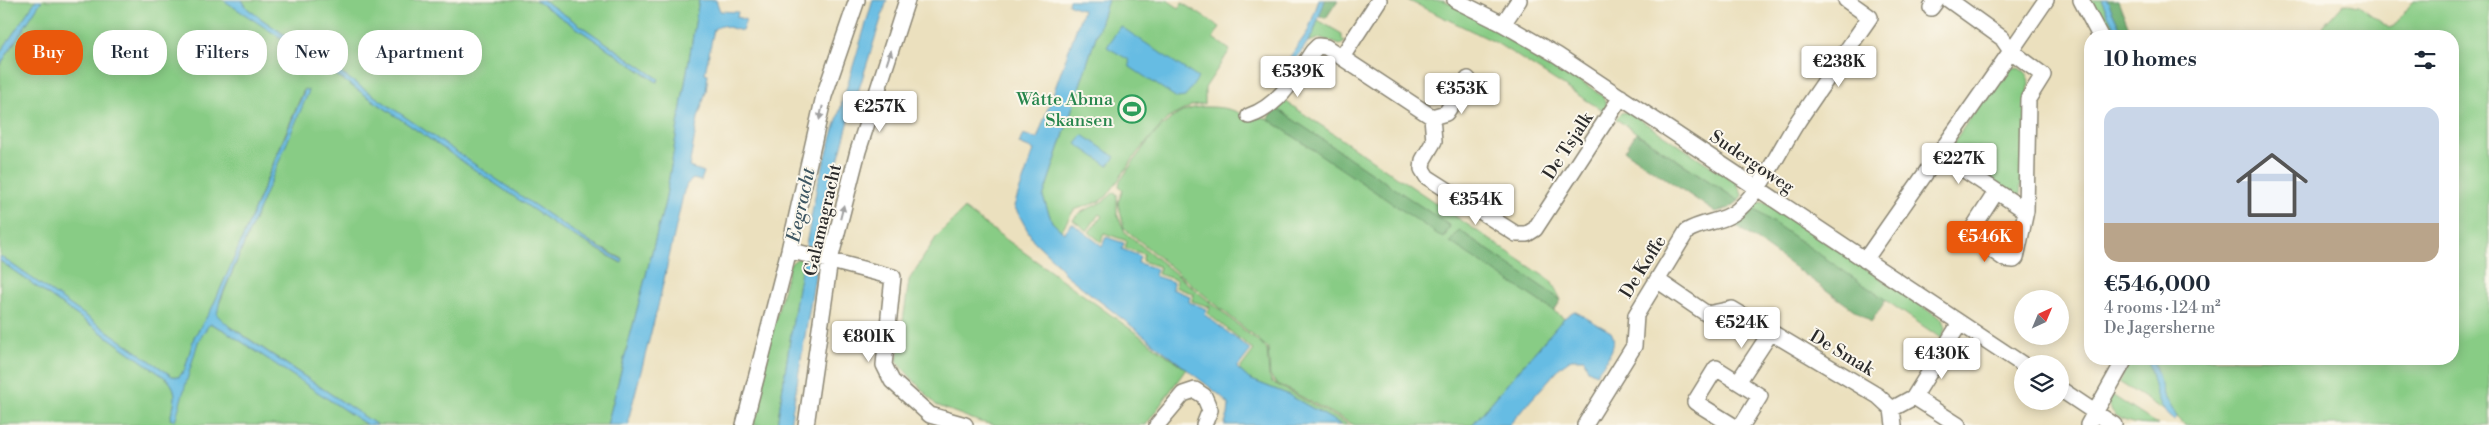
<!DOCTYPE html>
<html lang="en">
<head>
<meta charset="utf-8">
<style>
  body { margin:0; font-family:"Libre Bodoni",serif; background:#f2f2f3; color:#1f2937; height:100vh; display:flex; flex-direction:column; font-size:19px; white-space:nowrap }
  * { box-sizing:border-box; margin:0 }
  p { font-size:16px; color:#747a83 }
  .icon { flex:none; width:28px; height:28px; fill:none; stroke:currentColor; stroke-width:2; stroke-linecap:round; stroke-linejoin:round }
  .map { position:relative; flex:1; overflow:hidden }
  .details { position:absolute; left:2084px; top:30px; width:375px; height:335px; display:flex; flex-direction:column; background:#fff; border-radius:20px; box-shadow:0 2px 12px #0003 }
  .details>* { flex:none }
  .banner { position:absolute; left:15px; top:30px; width:475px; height:45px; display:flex; gap:10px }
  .needle { width:32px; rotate:44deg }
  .fabs { position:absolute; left:2014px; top:290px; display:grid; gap:10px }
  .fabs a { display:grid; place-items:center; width:55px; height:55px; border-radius:50%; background:#fff; box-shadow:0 2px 12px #0003; font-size:25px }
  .price { position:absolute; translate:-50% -42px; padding:0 11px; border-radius:5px; background:#fff; color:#222; font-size:16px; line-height:32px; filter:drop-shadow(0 1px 2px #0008) }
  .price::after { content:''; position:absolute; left:50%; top:30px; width:15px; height:11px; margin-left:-8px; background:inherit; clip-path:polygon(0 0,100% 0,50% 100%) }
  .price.selected { background:#ea580c; color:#fff }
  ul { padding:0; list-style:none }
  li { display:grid; align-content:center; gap:10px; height:265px; padding:0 20px }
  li+li { border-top:1px solid #e0e1e3 }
  li span { display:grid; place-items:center; height:155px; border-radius:15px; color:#555 }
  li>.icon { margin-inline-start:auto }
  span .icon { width:90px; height:90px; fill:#fffc; stroke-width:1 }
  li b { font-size:21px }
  h2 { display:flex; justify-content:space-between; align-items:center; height:60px; padding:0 20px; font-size:21px }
  .tag { padding:0 18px; border-radius:20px; background:#fff; box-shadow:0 2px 12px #0003; font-size:18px; line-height:45px }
  .tag.selected { background:#ea580c; color:#fff }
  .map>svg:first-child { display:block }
  .green { fill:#88cc85; stroke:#5a7c58 }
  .forest { fill:#6eb072; stroke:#4c6e4e }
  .water { fill:#66bce3; stroke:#487487 }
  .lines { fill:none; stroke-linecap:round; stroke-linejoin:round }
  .minor-casing { stroke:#8b8674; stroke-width:18 }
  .minor { stroke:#fff; stroke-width:15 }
  .oneway { fill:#a0a0a0 }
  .labels { text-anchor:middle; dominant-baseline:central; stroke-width:4; stroke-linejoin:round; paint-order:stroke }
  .leisure-label { font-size:18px; fill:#27864d; stroke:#fbf7ec; text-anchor:end }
  .street-label { font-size:18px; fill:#2b2b2b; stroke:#fbf7ec }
  .water-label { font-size:19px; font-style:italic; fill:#3d5662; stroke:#fbf7ec }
</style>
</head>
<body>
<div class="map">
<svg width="2489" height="425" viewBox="0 0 2489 425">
  <rect width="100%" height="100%" fill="#fbf7ec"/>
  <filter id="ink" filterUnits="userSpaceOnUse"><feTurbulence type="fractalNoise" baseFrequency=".02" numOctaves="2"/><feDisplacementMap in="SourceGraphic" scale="10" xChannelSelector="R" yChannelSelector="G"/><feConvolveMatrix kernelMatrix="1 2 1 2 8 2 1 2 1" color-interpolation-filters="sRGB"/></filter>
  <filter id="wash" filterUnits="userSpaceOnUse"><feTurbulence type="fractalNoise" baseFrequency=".0096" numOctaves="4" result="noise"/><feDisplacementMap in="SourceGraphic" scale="20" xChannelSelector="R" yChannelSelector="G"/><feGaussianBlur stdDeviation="1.12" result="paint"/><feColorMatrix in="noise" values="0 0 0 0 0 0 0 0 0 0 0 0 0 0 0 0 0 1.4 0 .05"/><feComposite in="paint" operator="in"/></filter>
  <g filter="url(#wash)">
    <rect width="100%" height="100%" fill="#ebe0be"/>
    <path class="green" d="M0 0H36L0 53Z
      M42 0H223L286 40 314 61 320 70 330 71 557 226 621 263 623 259 591 243 559 222 263 20 248 9 242 0H535L657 82 659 79 543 0H699L665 202 607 425H377L221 320 217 315V309L308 91 304 89 232 263 211 310 194 337 185 369 179 377 172 376 0 256V65Z
      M1108 0H1167L1179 8 1182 3 1220 27 1213 38 1230 50 1205 88V104L1191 106 1167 119 1138 152 1107 196 1098 202 1074 210 1061 231 1052 222 1043 197Z
      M1407 0H1443L1469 12 1524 44 1602 95 1608 107 1605 112 1495 42Z
      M2089 0H2101L2118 36H2108Z
      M2414 0H2489V425H2186C2166 411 2159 383 2153 359H2452V36H2314L2344 3 2359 6 2389 28 2394 26Z
      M1318 20 1342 34V39L1345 42 1340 45 1321 38 1308 42 1313 34Z
      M2010 67C2022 67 2028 73 2029 84L2020 197 2017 198 1954 154 1953 143 2004 69Z
      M1282 99 1551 281 1561 300 1459 230 1451 242 1564 318 1472 425H1354L1276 383 1270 376 1268 348 1124 228 1118 202 1123 190 1119 186 1120 181C1141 152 1167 104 1208 107 1218 107 1226 108 1235 111 1240 113 1245 117 1249 117 1257 118 1261 116 1268 119L1444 238 1450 226 1276 108Z
      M1628 112 1737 183 1742 195 1739 201 1616 119 1621 113Z
      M1114 192 1117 194V214L1125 232 1267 349 1269 376 1272 382 1350 425H1342L1287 394 1249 379 1239 370 1254 350 1208 314 1210 307 1192 301 1194 294 1175 287 1177 280 1158 274 1160 267 1142 261 1144 254 1125 248 1127 241 1104 233 1101 242 1089 232 1102 216 1099 214 1087 231 1073 220C1081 207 1100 208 1114 192Z
      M1765 202 1942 319 1945 328 1942 339 1752 208 1754 203Z
      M964 209 1186 369 1146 425H994L980 422 936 405 897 362 909 280 937 236Z
      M798 258 805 260 798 288 777 425H748L790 264Z
      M0 261 167 379C180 392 174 403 170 419L198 342 208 325 211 324 224 330 367 425H0Z
      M2131 359H2148L2156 391 2165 411 2119 382Z
      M2112 395 2158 425C2139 425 2115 424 2108 403Z"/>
    <path class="forest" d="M1325 0H1338L1326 18 1319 16Z
      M2107 0H2118L2132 36H2124Z
      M1276 108 1450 226 1443 238 1268 119Z
      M1636 133 1739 201 1728 209 1715 212 1625 151Z
      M1752 208 1886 300 1871 322 1731 222 1739 220Z
      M1459 230 1561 300 1554 311 1450 242Z"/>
    <path class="water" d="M36 0H42L0 65V53Z
      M223 0H242L248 9 263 20 559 222 591 243 623 260 622 263 557 226 330 71 325 69 318 72 315 70 314 61 308 56Z
      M535 0H543L659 79 657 82Z
      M699 0H716L720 11 738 12 737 17 746 20 742 31 721 25 714 29 705 73 708 74 706 92 698 118 689 167 704 172 701 181 693 179 687 184 684 191 658 306 629 417V425H607L665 202Z
      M873 0H887L848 124 829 193 790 425H777L798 288 817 186Z
      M1069 0H1108L1043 197 1052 222 1064 233 1072 223 1102 246 1106 237 1124 243 1122 249 1140 256 1138 263 1157 269 1155 276 1173 282 1172 289 1190 296 1189 302 1207 309 1205 315 1251 350 1237 368 1249 379 1287 394 1342 425H1224L1228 415 1229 405 1221 396 1065 274 1056 262 1033 240 1014 206 1034 150 1019 144 1023 134 1037 139 1083 10 1068 4Z
      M1319 0H1325L1313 34 1281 82H1278L1276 77 1308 31Z
      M2101 0H2107L2124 36H2118Z
      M1120 26 1198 78 1185 97 1177 98 1130 67 1129 60 1107 47Z
      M305 89 309 91 220 300 217 315 229 326 377 425H367L224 330 211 324 208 326 198 342 175 421 170 419C174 403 180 392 167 379L0 261V256L172 376 179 377 185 369 194 337 211 310 232 263Z
      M1083 135 1115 157 1108 166 1076 144Z
      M1574 311 1611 332C1620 347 1603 363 1596 374L1588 370 1584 359H1571L1561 366 1509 425H1472L1564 318Z
      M2148 359H2153L2164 395 2177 417 2174 420C2158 413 2151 375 2148 359Z"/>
  </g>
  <g filter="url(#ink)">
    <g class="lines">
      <g class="minor-casing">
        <path id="minor" d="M1455 0 1503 24 1557 55 2022 364
          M2081 0 2100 36
          M1931 8 1937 0
          M1503 24 1519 0
          M1342 57 1379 0
          M1249 116C1279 106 1296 76 1313 51L1318 46 1326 47 1432 117 1434 141 1423 160 1422 169 1427 177 1516 234H1527L1535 229 1621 97
          M1432 117 1446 113 1468 79
          M1939 153 2026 211
          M1996 192 1969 234 2005 259 2014 260 2016 258 2026 211 2028 99 2043 75 2011 51 2046 0
          M789 250 893 277 884 365 892 381 930 415 965 425
          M1865 260 2011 51 2002 38 1949 0
          M1657 280 1707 314 1732 309 1878 396 1892 409
          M1738 382 1771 332
          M2060 389 2114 425
          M1914 397 1958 425
          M744 425 789 250 824 96 857 0
          M806 425 830 260 858 151 907 0
          M1157 425 1183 394 1195 390 1204 396 1210 410 1204 425
          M1585 425 1634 346 1636 315 1687 231C1703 221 1726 222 1739 209 1763 187 1779 151 1796 124 1820 88 1845 53 1870 17L1846 0
          M1732 425 1695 402 1716 368 1760 396 1742 425
          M1894 425 1892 409 1914 397 1960 323
          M2088 425 2125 359"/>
      </g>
      <use href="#minor" class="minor"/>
    </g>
    <defs><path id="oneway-solid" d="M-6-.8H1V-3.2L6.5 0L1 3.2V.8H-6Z" transform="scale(1.25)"/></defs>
    <g class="oneway">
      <use href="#oneway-solid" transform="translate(889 57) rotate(-72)"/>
      <use href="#oneway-solid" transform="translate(821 113) rotate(103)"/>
      <use href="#oneway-solid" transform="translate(842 212) rotate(-76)"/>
    </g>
  </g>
  <defs>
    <g id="stadium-ring" transform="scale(1.4375)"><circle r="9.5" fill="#fbf7ec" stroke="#2e9e5b" stroke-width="1.5"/><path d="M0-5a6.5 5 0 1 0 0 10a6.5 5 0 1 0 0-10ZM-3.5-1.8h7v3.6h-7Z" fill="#2e9e5b"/></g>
  </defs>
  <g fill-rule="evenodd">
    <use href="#stadium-ring" x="1132" y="109"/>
  </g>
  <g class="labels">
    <g class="leisure-label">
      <text x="1113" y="99">Wâtte Abma<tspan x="1113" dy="21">Skansen</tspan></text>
    </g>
    <g class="street-label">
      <text transform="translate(1568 146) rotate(-57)">De Tsjalk</text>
      <text transform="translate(1752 162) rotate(34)">Sudergoweg</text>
      <text transform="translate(823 220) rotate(-77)">Galamagracht</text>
      <text transform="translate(1643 267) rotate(-58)">De Koffe</text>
      <text transform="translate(1842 353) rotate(31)">De Smak</text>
    </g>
    <g class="water-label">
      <text transform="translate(801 205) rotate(-78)">Eegracht</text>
    </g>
  </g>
</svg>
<div class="fabs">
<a><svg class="needle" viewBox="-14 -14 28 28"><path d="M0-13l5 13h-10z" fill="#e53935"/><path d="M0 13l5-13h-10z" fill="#747a83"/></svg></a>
<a><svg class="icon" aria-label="layers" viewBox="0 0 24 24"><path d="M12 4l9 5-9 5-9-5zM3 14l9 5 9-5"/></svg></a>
</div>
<b class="price" style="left:1839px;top:88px">€238K</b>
<b class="price" style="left:1298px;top:98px">€539K</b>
<b class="price" style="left:1462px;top:115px">€353K</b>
<b class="price" style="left:880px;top:133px">€257K</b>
<b class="price" style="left:1959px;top:185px">€227K</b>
<b class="price" style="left:1476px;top:226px">€354K</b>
<b class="price selected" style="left:1985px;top:263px">€546K</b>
<b class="price" style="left:1742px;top:349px">€524K</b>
<b class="price" style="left:869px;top:363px">€801K</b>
<b class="price" style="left:1942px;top:380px">€430K</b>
<div class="banner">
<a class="tag selected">Buy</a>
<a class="tag">Rent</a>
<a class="tag">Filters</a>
<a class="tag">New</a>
<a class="tag">Apartment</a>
</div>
<section class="details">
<h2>10 homes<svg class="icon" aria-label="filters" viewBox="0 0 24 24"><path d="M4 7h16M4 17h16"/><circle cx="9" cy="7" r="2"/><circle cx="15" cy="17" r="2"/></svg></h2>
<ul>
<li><span style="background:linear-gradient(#c9d6e8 75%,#b9a48a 0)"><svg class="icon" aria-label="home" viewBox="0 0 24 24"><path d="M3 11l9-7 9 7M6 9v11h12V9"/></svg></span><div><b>€546,000</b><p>4 rooms · 124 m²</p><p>De Jagersherne</p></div></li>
</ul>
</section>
</div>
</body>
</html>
